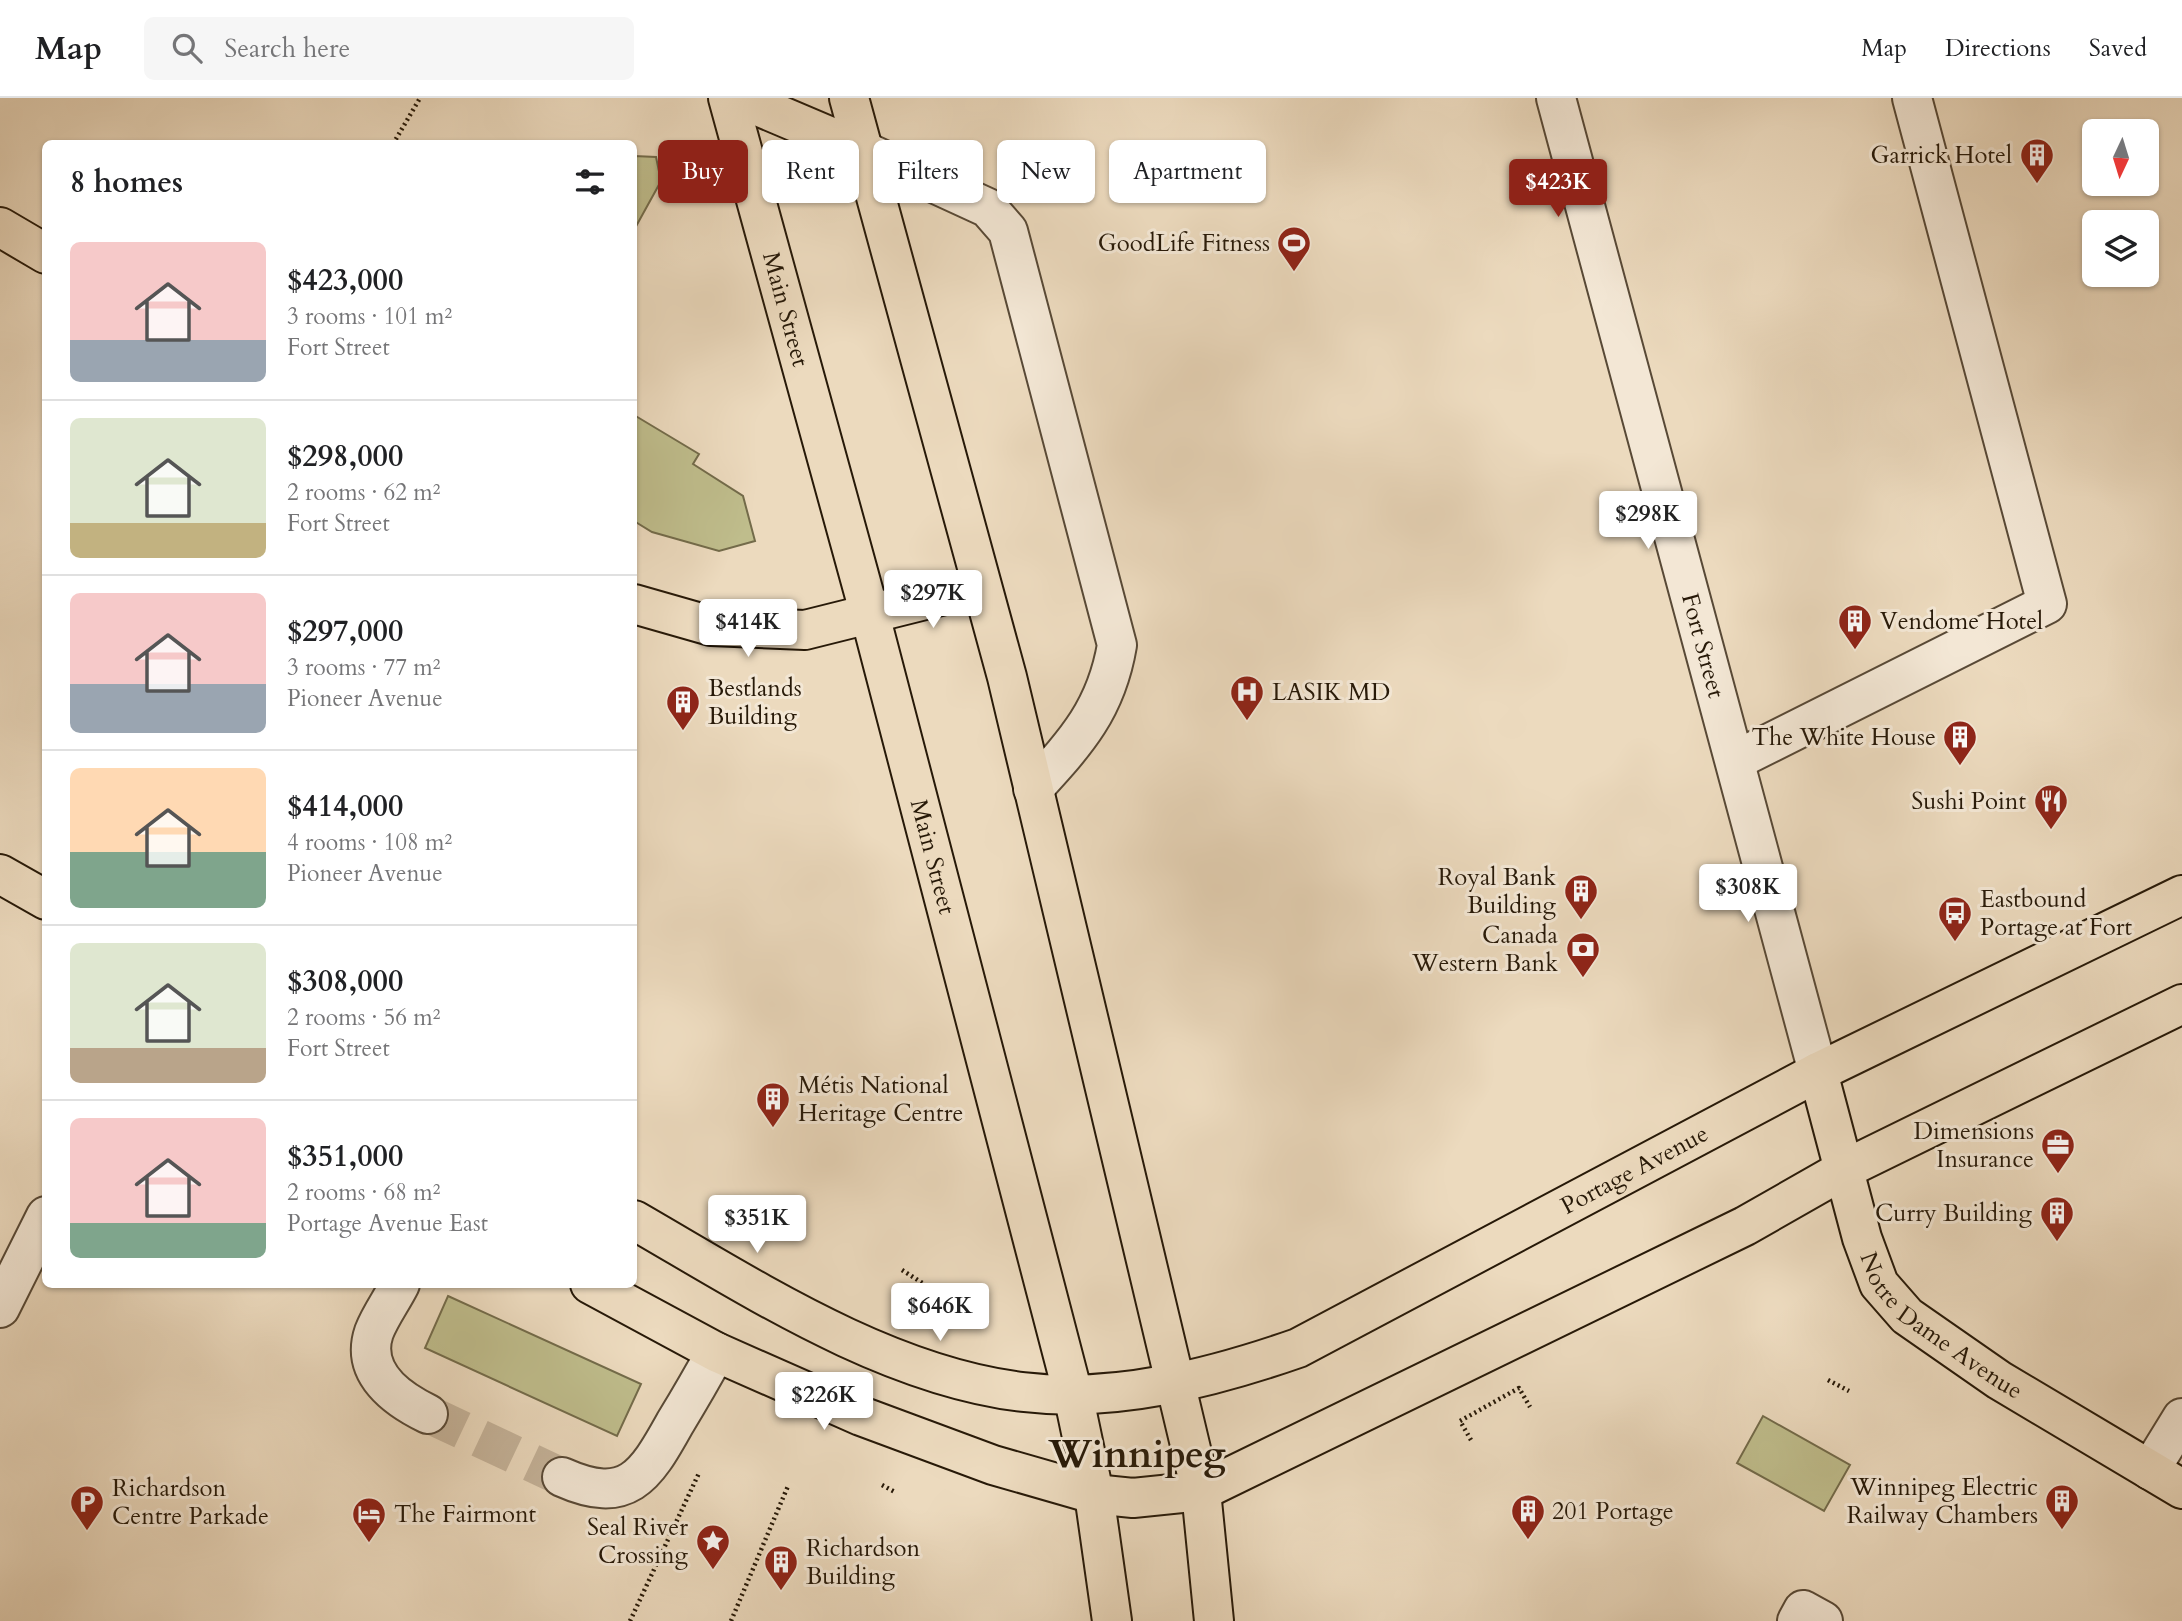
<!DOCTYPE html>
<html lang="en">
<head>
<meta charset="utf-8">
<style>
  body { margin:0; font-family:Cardo,serif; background:#f6f6f6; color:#202124; height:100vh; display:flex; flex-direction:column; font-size:26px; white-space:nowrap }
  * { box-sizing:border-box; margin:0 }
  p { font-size:23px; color:#757577 }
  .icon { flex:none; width:38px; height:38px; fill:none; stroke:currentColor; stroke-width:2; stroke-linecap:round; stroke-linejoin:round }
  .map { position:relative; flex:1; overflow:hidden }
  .details { position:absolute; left:42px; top:42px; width:595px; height:1148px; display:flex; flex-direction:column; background:#fff; border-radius:10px; box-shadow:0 2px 5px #0004 }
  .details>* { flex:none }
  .hud { position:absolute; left:658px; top:42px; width:665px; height:63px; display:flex; gap:14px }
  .needle { width:46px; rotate:184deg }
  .buttons { position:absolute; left:2082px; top:21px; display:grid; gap:14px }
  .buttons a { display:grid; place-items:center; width:77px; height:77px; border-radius:10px; background:#fff; box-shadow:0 2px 5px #0004; font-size:35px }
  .price { position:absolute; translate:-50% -60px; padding:0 16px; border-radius:7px; background:#fff; color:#222; font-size:23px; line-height:46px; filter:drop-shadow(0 2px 4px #0008) }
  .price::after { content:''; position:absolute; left:50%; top:42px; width:21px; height:16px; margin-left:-10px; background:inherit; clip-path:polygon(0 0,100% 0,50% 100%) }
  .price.active { background:#8f2418; color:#fff }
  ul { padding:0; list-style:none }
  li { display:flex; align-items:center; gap:21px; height:175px; padding:0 28px }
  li+li { border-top:2px solid #e0e0e0 }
  li span { display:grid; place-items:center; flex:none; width:196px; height:140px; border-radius:10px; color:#555 }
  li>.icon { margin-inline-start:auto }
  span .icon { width:84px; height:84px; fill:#fffc; stroke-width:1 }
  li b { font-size:30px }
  h2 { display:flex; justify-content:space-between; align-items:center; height:84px; padding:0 28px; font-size:30px }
  .pill { padding:0 24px; border-radius:10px; background:#fff; box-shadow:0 2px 5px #0004; font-size:24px; line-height:63px }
  .pill.active { background:#8f2418; color:#fff }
  header { display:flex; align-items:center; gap:42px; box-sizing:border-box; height:98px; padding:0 35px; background:#fff; border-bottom:2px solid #e0e0e0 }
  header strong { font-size:33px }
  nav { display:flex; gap:38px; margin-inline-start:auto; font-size:24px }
  .search { width:490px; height:63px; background:#f6f6f6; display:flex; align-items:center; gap:18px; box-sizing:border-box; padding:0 24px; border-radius:10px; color:#757577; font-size:26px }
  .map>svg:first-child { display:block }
  .green { fill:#bfbd8c; stroke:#736b4a; stroke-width:2 }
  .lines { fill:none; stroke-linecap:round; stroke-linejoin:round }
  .minor-tunnel { stroke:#c5b39a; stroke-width:38; stroke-dasharray:38 19; stroke-linecap:butt }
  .minor-casing { stroke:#584936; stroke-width:42 }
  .major-casing { stroke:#271908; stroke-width:42 }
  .path { stroke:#271908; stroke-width:4.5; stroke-dasharray:2 3.5; stroke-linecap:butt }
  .minor { stroke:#f3e7d5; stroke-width:38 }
  .major { stroke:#ecdabe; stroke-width:38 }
  .labels { text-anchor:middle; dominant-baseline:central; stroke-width:6; stroke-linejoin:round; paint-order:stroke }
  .poi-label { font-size:24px; fill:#271908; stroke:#f3e7d5; text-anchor:end }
  .street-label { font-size:24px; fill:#271908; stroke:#f3e7d5 }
  .town-label { font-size:38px; font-weight:bold; fill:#271908; stroke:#f3e7d5 }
</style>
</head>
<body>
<header>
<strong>Map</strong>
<div class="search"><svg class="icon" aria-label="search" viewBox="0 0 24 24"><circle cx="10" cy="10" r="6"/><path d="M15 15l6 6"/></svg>Search here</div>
<nav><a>Map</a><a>Directions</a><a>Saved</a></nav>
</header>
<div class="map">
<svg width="2182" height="1523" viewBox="0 0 2182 1523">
  <rect width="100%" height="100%" fill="#ecdabe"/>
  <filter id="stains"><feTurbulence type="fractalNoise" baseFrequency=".00286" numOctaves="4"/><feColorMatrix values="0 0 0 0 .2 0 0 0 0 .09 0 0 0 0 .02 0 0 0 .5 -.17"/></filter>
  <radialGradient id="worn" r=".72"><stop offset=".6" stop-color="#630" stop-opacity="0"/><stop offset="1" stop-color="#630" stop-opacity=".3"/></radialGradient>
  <path class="green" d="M634 58 656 59 661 83 634 132Z
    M634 317 699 356 693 366 743 398 755 443 719 453 652 434 634 423Z
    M448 1198 641 1286 617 1338 425 1250Z
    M1763 1318 1850 1367 1824 1413 1737 1365Z"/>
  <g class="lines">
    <path class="minor-tunnel" d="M428 1316 562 1379"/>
    <g class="minor-casing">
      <g id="minor">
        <path id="s1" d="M1556 0 1818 974"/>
        <path d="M864 53 988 110 1008 133 1117 547C1106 612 1076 644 1033 691"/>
        <path d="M1736 662 2047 506 1912 0"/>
        <path d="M400 1186C392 1202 380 1218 374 1234 360 1275 397 1301 428 1316"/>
        <path d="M0 1210 46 1118"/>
        <path d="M2150 1372 2182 1320"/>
        <path d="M562 1379C627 1408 645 1379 675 1325 689 1302 703 1278 716 1254"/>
        <path d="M1797 1523 1803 1512 1823 1523"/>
      </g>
    </g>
    <g class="major-casing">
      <g id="major">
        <path id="s2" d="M728 0 870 517 1073 1296 1094 1396 1112 1523"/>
        <path d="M739 0 864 53"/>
        <path d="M849 0 1007 579 1201 1393 1214 1523"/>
        <path d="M0 129 46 156"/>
        <path d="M634 506 711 528 805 532 981 488"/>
        <path d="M0 776 46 802"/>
        <path id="s3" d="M1818 974 1862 1140 1879 1186 1907 1218 1999 1282 2182 1391"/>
        <path id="s4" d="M634 1122C752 1190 886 1278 1023 1294 1115 1305 1212 1280 1298 1250L1818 974 2182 797"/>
        <path d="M590 1186 716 1254 861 1318 993 1367 1094 1396 1133 1400 1201 1393 1745 1128 1845 1071 2182 906"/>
      </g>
    </g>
    <path class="path" d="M393 46 420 0
      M902 1172 949 1202 954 1215 929 1226
      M1828 1282 1849 1293
      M1471 1342 1460 1323 1519 1290 1530 1309
      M882 1387 895 1394
      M630 1523 699 1375
      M731 1523 788 1388"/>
    <use href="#minor" class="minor"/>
    <use href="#major" class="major"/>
  </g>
  <defs>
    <g id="building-pin" transform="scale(1.75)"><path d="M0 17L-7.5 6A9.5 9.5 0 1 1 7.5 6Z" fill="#8f2418" stroke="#f3e7d5"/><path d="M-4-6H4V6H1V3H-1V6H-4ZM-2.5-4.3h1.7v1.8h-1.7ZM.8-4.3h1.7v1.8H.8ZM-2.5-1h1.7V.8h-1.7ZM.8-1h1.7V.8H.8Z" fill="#fff"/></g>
    <g id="stadium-pin" transform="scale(1.75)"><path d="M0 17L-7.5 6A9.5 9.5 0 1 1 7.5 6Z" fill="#8f2418" stroke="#f3e7d5"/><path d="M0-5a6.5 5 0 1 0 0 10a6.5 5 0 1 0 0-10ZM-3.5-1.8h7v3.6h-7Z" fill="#fff"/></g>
    <g id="hospital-pin" transform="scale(1.75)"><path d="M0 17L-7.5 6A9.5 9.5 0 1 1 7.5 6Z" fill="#8f2418" stroke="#f3e7d5"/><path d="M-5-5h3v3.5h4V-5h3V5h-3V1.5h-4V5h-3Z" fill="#fff"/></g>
    <g id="restaurant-pin" transform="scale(1.75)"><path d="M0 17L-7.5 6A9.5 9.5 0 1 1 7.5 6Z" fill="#8f2418" stroke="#f3e7d5"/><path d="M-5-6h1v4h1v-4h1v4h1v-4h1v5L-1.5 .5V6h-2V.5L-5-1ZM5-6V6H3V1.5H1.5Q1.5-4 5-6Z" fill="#fff"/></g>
    <g id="bus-pin" transform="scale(1.75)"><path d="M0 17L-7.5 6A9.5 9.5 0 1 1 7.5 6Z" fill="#8f2418" stroke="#f3e7d5"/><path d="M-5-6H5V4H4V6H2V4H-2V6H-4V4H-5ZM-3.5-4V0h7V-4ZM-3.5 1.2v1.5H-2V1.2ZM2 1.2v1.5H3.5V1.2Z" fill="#fff"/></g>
    <g id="bank-pin" transform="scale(1.75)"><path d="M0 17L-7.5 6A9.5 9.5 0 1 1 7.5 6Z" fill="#8f2418" stroke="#f3e7d5"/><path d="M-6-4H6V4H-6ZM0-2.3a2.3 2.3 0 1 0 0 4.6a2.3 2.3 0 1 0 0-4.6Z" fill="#fff"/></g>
    <g id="office-pin" transform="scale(1.75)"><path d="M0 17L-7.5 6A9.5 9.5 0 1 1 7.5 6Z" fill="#8f2418" stroke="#f3e7d5"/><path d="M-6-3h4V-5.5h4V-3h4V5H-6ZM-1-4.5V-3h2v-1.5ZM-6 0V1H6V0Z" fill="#fff"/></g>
    <g id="parking-pin" transform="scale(1.75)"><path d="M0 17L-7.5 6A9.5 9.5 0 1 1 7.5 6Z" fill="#8f2418" stroke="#f3e7d5"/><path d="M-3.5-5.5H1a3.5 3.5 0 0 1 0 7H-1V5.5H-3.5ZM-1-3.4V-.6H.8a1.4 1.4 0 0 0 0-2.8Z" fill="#fff"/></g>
    <g id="hotel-pin" transform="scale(1.75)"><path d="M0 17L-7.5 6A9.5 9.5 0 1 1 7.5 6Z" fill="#8f2418" stroke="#f3e7d5"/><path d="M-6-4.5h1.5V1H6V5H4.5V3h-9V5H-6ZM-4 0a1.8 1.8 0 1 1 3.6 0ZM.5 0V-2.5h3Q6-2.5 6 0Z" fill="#fff"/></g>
    <g id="sight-pin" transform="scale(1.75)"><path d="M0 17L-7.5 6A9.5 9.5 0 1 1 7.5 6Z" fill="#8f2418" stroke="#f3e7d5"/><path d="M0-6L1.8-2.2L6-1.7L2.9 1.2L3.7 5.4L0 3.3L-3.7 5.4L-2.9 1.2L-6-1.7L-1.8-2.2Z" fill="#fff"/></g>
  </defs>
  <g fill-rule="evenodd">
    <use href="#building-pin" x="2037" y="57"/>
    <use href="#stadium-pin" x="1294" y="145"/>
    <use href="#building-pin" x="1855" y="523"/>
    <use href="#hospital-pin" x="1247" y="594"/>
    <use href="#building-pin" x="683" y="604"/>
    <use href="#building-pin" x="1960" y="639"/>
    <use href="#restaurant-pin" x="2051" y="703"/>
    <use href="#building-pin" x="1581" y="793"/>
    <use href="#bus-pin" x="1955" y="815"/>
    <use href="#bank-pin" x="1583" y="851"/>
    <use href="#building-pin" x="773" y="1001"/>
    <use href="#office-pin" x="2058" y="1047"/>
    <use href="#building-pin" x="2057" y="1115"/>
    <use href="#building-pin" x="2062" y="1403"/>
    <use href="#parking-pin" x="87" y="1404"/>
    <use href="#building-pin" x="1528" y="1413"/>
    <use href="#hotel-pin" x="369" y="1416"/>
    <use href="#sight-pin" x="713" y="1443"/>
    <use href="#building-pin" x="781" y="1464"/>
  </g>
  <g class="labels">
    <g class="poi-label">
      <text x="2012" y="57">Garrick Hotel</text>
      <text x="1270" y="145">GoodLife Fitness</text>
      <text x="1880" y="523" text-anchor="start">Vendome Hotel</text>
      <text x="708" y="590" text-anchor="start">Bestlands<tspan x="708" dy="28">Building</tspan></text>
      <text x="1272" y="594" text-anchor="start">LASIK MD</text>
      <text x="1936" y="639">The White House</text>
      <text x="2026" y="703">Sushi Point</text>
      <text x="1556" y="779">Royal Bank<tspan x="1556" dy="28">Building</tspan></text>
      <text x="1980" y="801" text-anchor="start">Eastbound<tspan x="1980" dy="28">Portage at Fort</tspan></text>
      <text x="1558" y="837">Canada<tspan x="1558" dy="28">Western Bank</tspan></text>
      <text x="798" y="987" text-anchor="start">Métis National<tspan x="798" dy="28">Heritage Centre</tspan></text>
      <text x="2034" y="1033">Dimensions<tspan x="2034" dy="28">Insurance</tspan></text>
      <text x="2032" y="1115">Curry Building</text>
      <text x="2038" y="1389">Winnipeg Electric<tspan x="2038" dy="28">Railway Chambers</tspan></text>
      <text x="112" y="1390" text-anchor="start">Richardson<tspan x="112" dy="28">Centre Parkade</tspan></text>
      <text x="1552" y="1413" text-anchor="start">201 Portage</text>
      <text x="394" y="1416" text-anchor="start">The Fairmont</text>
      <text x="688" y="1429">Seal River<tspan x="688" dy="28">Crossing</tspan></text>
      <text x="806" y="1450" text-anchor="start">Richardson<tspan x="806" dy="28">Building</tspan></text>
    </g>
    <g class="street-label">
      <text stroke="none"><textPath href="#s2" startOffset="219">Main Street</textPath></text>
      <text stroke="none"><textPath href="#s1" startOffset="567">Fort Street</textPath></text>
      <text stroke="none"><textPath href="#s2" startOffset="786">Main Street</textPath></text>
      <text stroke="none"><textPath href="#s4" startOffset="1090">Portage Avenue</textPath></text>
      <text stroke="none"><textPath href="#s3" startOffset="294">Notre Dame Avenue</textPath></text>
    </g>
    <g class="town-label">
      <text x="1137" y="1357">Winnipeg</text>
    </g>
  </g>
  <rect width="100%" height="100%" filter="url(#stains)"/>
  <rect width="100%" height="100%" fill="url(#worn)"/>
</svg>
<div class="buttons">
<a><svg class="needle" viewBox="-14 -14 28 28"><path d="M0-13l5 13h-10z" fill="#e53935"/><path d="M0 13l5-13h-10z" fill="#757577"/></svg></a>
<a><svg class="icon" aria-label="layers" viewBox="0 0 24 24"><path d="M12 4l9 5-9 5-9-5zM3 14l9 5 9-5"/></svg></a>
</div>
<b class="price active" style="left:1558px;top:121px">$423K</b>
<b class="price" style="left:1648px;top:453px">$298K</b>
<b class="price" style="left:933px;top:532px">$297K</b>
<b class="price" style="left:748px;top:561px">$414K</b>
<b class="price" style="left:1748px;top:826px">$308K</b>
<b class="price" style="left:757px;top:1157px">$351K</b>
<b class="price" style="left:940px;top:1245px">$646K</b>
<b class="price" style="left:824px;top:1334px">$226K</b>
<div class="hud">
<a class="pill active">Buy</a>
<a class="pill">Rent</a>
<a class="pill">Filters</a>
<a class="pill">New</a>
<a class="pill">Apartment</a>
</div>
<section class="details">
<h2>8 homes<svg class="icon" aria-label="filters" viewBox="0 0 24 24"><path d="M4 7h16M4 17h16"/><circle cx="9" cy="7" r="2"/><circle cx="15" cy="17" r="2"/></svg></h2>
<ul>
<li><span style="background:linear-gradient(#f6c9c9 70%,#9aa5b1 0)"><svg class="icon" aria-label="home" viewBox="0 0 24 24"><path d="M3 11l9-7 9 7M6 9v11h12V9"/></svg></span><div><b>$423,000</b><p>3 rooms · 101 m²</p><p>Fort Street</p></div></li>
<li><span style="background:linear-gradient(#dfe7d0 75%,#c2b280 0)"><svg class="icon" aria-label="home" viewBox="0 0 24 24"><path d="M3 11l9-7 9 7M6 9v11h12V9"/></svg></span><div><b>$298,000</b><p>2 rooms · 62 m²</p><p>Fort Street</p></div></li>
<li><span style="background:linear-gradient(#f6c9c9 65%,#9aa5b1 0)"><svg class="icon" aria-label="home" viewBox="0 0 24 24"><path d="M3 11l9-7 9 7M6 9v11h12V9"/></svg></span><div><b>$297,000</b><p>3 rooms · 77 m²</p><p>Pioneer Avenue</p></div></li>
<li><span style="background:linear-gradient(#ffd9b3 60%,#7fa58c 0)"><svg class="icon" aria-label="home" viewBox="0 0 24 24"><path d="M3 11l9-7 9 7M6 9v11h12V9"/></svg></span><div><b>$414,000</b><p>4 rooms · 108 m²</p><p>Pioneer Avenue</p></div></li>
<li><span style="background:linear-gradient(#dfe7d0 75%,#b9a48a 0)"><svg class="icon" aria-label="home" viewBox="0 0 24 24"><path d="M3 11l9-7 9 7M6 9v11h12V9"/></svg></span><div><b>$308,000</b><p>2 rooms · 56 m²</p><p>Fort Street</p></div></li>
<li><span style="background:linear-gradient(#f6c9c9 75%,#7fa58c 0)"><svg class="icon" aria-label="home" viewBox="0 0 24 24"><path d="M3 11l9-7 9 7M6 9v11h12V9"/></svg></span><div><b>$351,000</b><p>2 rooms · 68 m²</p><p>Portage Avenue East</p></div></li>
</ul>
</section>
</div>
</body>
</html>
